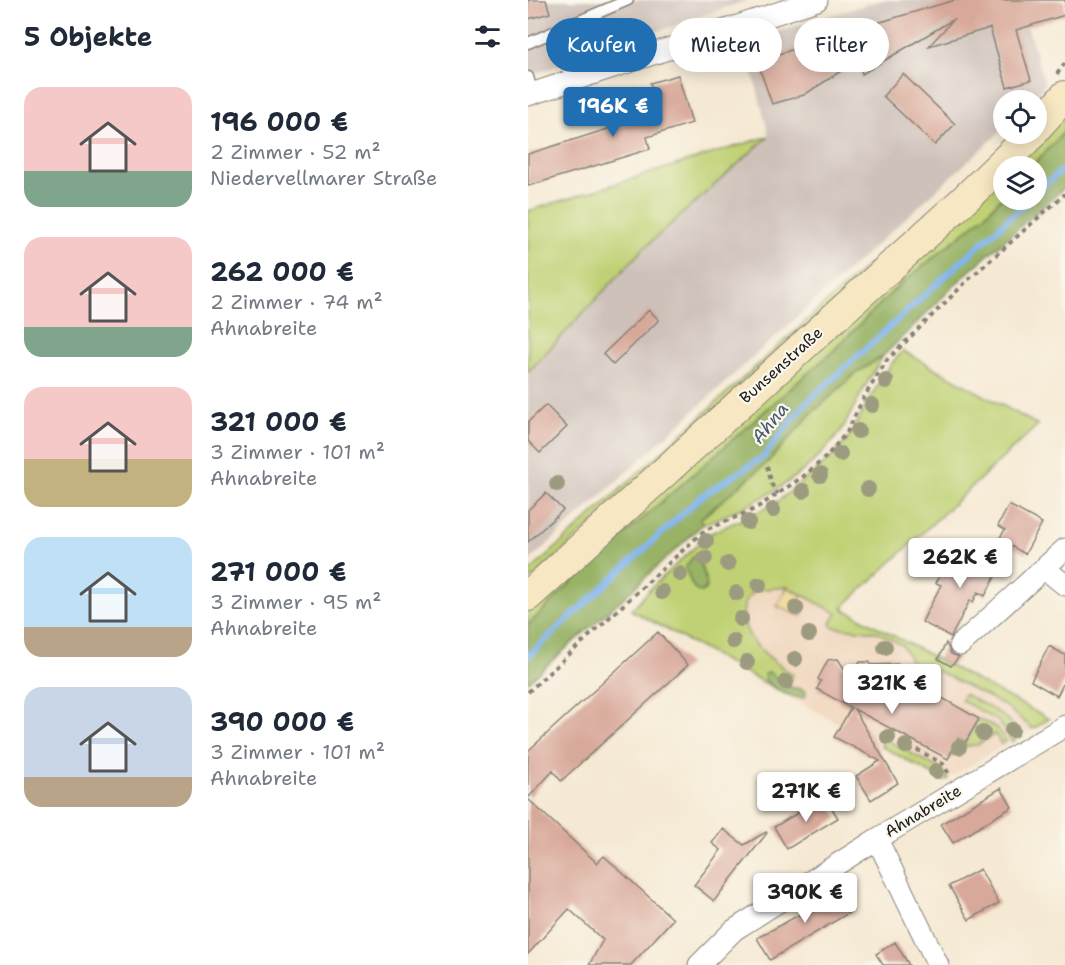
<!DOCTYPE html>
<html lang="de">
<head>
<meta charset="utf-8">
<style>
  body { margin:0; font-family:"Shantell Sans",sans-serif; background:#f2f2f3; color:#1f2937; height:100vh; display:flex; flex-direction:column; font-size:22px; white-space:nowrap }
  * { box-sizing:border-box; margin:0 }
  p { font-size:20px; color:#747a83 }
  .icon { flex:none; width:33px; height:33px; fill:none; stroke:currentColor; stroke-width:2; stroke-linecap:round; stroke-linejoin:round }
  .map { position:relative; flex:1; overflow:hidden }
  .side { display:flex; flex-direction:column; background:#fff; width:528px }
  .side>* { flex:none }
  .banner { position:absolute; left:18px; top:18px; width:429px; height:54px; display:flex; gap:12px }
  .controls { position:absolute; left:465px; top:90px; display:grid; gap:12px }
  .controls a { display:grid; place-items:center; width:54px; height:54px; border-radius:50%; background:#fff; box-shadow:0 3px 15px #0003; font-size:30px }
  .price { position:absolute; translate:-50% -51px; padding:0 14px; border-radius:6px; background:#fff; color:#222; font-size:20px; line-height:39px; filter:drop-shadow(0 2px 3px #0008) }
  .price::after { content:''; position:absolute; left:50%; top:36px; width:18px; height:14px; margin-left:-9px; background:inherit; clip-path:polygon(0 0,100% 0,50% 100%) }
  .price.current { background:#1f6fb2; color:#fff }
  ul { padding:0; list-style:none }
  li { display:flex; align-items:center; gap:18px; height:150px; padding:0 24px }
  li span { display:grid; place-items:center; flex:none; width:168px; height:120px; border-radius:18px; color:#555 }
  li>.icon { margin-inline-start:auto }
  span .icon { width:72px; height:72px; fill:#fffc; stroke-width:1 }
  li b { font-size:26px }
  h2 { display:flex; justify-content:space-between; align-items:center; height:72px; padding:0 24px; font-size:26px }
  .pill { padding:0 21px; border-radius:27px; background:#fff; box-shadow:0 3px 15px #0003; font-size:21px; line-height:54px }
  .pill.current { background:#1f6fb2; color:#fff }
  main { display:flex; flex:1; min-height:0 }
  .map>svg:first-child { display:block }
  .built { fill:#f0d5bc }
  .industrial { fill:#cec1b9 }
  .green { fill:#c0d174; stroke:#6e7648; stroke-width:1.5 }
  .forest { fill:#98b366; stroke:#5a6841; stroke-width:1.5 }
  .sand { fill:#eeda9e; stroke:#857b5d; stroke-width:1.5 }
  .lines { fill:none; stroke-linecap:round; stroke-linejoin:round }
  .stream { stroke:#82b5ef; stroke-width:6 }
  .building { fill:#d8a89a }
  .lane-casing { stroke:#888278; stroke-width:13 }
  .street-casing { stroke:#888278; stroke-width:23 }
  .secondary-casing { stroke:#888278; stroke-width:32 }
  .path { stroke:#888278; stroke-width:4; stroke-dasharray:4.5 4.5; stroke-linecap:butt }
  .lane { stroke:#fff; stroke-width:10 }
  .street { stroke:#fff; stroke-width:21 }
  .secondary { stroke:#f7e8c3; stroke-width:30 }
  .tree { fill:#9d9b7f }
  .labels { text-anchor:middle; dominant-baseline:central; stroke-width:4.5; stroke-linejoin:round; paint-order:stroke }
  .street-label { font-size:16px; fill:#1c1c1c; stroke:#fbf7ec }
  .water-label { font-size:18px; font-style:italic; fill:#455970; stroke:#fbf7ec }
</style>
</head>
<body>
<main>
<section class="side">
<h2>5 Objekte<svg class="icon" aria-label="filters" viewBox="0 0 24 24"><path d="M4 7h16M4 17h16"/><circle cx="9" cy="7" r="2"/><circle cx="15" cy="17" r="2"/></svg></h2>
<ul>
<li><span style="background:linear-gradient(#f6c9c9 70%,#7fa58c 0)"><svg class="icon" aria-label="home" viewBox="0 0 24 24"><path d="M3 11l9-7 9 7M6 9v11h12V9"/></svg></span><div><b>196 000 €</b><p>2 Zimmer · 52 m²</p><p>Niedervellmarer Straße</p></div></li>
<li><span style="background:linear-gradient(#f6c9c9 75%,#7fa58c 0)"><svg class="icon" aria-label="home" viewBox="0 0 24 24"><path d="M3 11l9-7 9 7M6 9v11h12V9"/></svg></span><div><b>262 000 €</b><p>2 Zimmer · 74 m²</p><p>Ahnabreite</p></div></li>
<li><span style="background:linear-gradient(#f6c9c9 60%,#c2b280 0)"><svg class="icon" aria-label="home" viewBox="0 0 24 24"><path d="M3 11l9-7 9 7M6 9v11h12V9"/></svg></span><div><b>321 000 €</b><p>3 Zimmer · 101 m²</p><p>Ahnabreite</p></div></li>
<li><span style="background:linear-gradient(#bfe0f5 75%,#b9a48a 0)"><svg class="icon" aria-label="home" viewBox="0 0 24 24"><path d="M3 11l9-7 9 7M6 9v11h12V9"/></svg></span><div><b>271 000 €</b><p>3 Zimmer · 95 m²</p><p>Ahnabreite</p></div></li>
<li><span style="background:linear-gradient(#c9d6e8 75%,#b9a48a 0)"><svg class="icon" aria-label="home" viewBox="0 0 24 24"><path d="M3 11l9-7 9 7M6 9v11h12V9"/></svg></span><div><b>390 000 €</b><p>3 Zimmer · 101 m²</p><p>Ahnabreite</p></div></li>
</ul>
</section>
<div class="map">
<svg width="537" height="965" viewBox="0 0 537 965">
  <rect width="100%" height="100%" fill="#fbf7ec"/>
  <filter id="ink" filterUnits="userSpaceOnUse"><feTurbulence type="fractalNoise" baseFrequency=".0167" numOctaves="2"/><feDisplacementMap in="SourceGraphic" scale="12" xChannelSelector="R" yChannelSelector="G"/><feConvolveMatrix kernelMatrix="1 2 1 2 8 2 1 2 1" color-interpolation-filters="sRGB"/></filter>
  <filter id="wash" filterUnits="userSpaceOnUse"><feTurbulence type="fractalNoise" baseFrequency=".008" numOctaves="4" result="noise"/><feDisplacementMap in="SourceGraphic" scale="24" xChannelSelector="R" yChannelSelector="G"/><feGaussianBlur stdDeviation="1.35" result="paint"/><feColorMatrix in="noise" values="0 0 0 0 0 0 0 0 0 0 0 0 0 0 0 0 0 1.4 0 .05"/><feComposite in="paint" operator="in"/></filter>
  <g filter="url(#wash)">
    <rect width="100%" height="100%" fill="#f5e9d3"/>
    <path class="built" d="M186 538 314 608 521 719 416 781 118 618Z"/>
    <path class="industrial" d="M0 0H220L0 76Z
      M353 0H491L517 84 503 100H476L475 129 471 133 0 562V372L114 250 241 136 217 42Z"/>
    <path class="green" d="M537 112V131L504 166H485Z
      M241 136 114 250 0 372V211Z
      M475 176V196L456 216 367 289 304 352 54 572 0 625V608Z
      M342 263 344 269 0 582V573Z
      M375 351 510 425 314 608 521 719 505 729 477 706 410 671 393 667 383 662 374 645 349 632 304 627 303 623 309 613 259 587 227 590C223 595 217 600 216 606 210 639 242 658 265 675L257 694 103 610 123 588 181 534 228 513 250 501 301 460 322 436 340 401 364 363Z
      M355 356C347 369 339 382 332 396 325 407 320 421 312 432 275 481 229 503 174 525L172 519 238 464 282 415 328 373Z
      M436 694C456 705 481 715 493 736L484 742 470 721 433 700Z
      M451 719 469 728 478 741 473 744 467 734 449 745 437 746 420 759 430 739 437 743Z
      M357 739 414 770 420 779 416 781 353 746Z"/>
    <path class="forest" d="M537 131V187L437 275 355 356 328 373 282 415 238 464 172 519 174 525 92 601 0 682V625L54 572 304 352 367 289 456 216 475 196 476 200H508V166H504Z
      M165 557 171 559C174 568 178 577 179 587L174 592C163 591 161 576 157 567Z
      M241 672 252 681 256 686 273 689 278 692 277 697C265 701 247 688 237 680V674Z"/>
    <path class="sand" d="M259 587 274 595 270 602 278 606 273 616 249 606Z"/>
    <g class="lines">
      <path class="stream" d="M508 193 537 167
        M0 656 174 496 235 457 275 406 501 200"/>
    </g>
    <g id="blocks">
      <path class="building" d="M0 0H18L22 13 0 19Z
        M427 0H537V15L488 30 503 80 479 87 462 28 401 46 426 19 334 74 330 60 276 95 244 104 229 61 322 31Z
        M375 74 427 124 407 145 355 96Z
        M150 75 164 123 119 137 122 149 0 186V154L131 113 122 83Z
        M121 310 131 320 85 365 75 354Z
        M18 405 39 427 12 453 0 441V422Z
        M18 493 35 510 0 542V510Z
        M481 505 514 523 497 554 471 539 477 530 470 526Z
        M425 550 445 560 450 550 474 563 457 596 450 592 445 602 442 600 423 637 394 622 413 585 408 583Z
        M130 632 160 665 33 781 25 771 0 798V751Z
        M418 643 423 654 431 657 423 666 410 659Z
        M521 646 537 655V680L529 696 503 681Z
        M310 659 323 679 332 662H341L344 665 371 664 381 679 451 719 437 743 430 739 420 759 326 709 370 783 343 800 328 776 352 761 306 737 323 708 289 689 293 681 290 679 300 660Z
        M473 788 484 807 425 843 413 824Z
        M297 797 310 818 259 849 246 827Z
        M0 799 69 863 76 856 145 919 103 965H61L75 940 41 909 0 954Z
        M195 829 216 845 238 832 239 833 186 901 166 885 193 850 184 843Z
        M452 869 471 903 441 920 421 886Z
        M310 888 324 911 242 960 229 938 280 910 278 907Z
        M367 942 381 965H355L348 954Z"/>
    </g>
  </g>
  <g filter="url(#ink)">
    <use href="#blocks" fill-opacity="0" stroke="#888278" stroke-width="1.5"/>
    <g class="lines">
      <g class="lane-casing">
        <path id="lane" d="M0 43 100 0
          M0 77 5 94"/>
      </g>
      <g class="street-casing">
        <path id="street" d="M0 95 289 0
          M517 569 537 585
          M432 645 537 549
          M349 839 410 965
          M171 965 206 930 349 839 537 726"/>
      </g>
      <g class="secondary-casing">
        <path id="secondary" d="M508 128 537 96
          M0 596 438 198 504 134"/>
      </g>
      <path class="path" d="M529 74 537 63
        M239 466 244 485 250 494
        M0 692 177 530 227 509 276 476 298 457 319 432 335 399 359 360 441 279 537 194
        M381 745 415 764 421 774"/>
      <use href="#lane" class="lane"/>
      <use href="#street" class="street"/>
      <use href="#secondary" class="secondary"/>
    </g>
    <g class="tree">
      <circle cx="358" cy="381" r="8"/>
      <circle cx="344" cy="405" r="8"/>
      <circle cx="330" cy="431" r="8"/>
      <circle cx="312" cy="454" r="8"/>
      <circle cx="292" cy="475" r="8"/>
      <circle cx="29" cy="484" r="8"/>
      <circle cx="340" cy="489" r="8"/>
      <circle cx="275" cy="491" r="8"/>
      <circle cx="245" cy="510" r="8"/>
      <circle cx="220" cy="522" r="8"/>
      <circle cx="178" cy="541" r="8"/>
      <circle cx="177" cy="558" r="8"/>
      <circle cx="200" cy="564" r="8"/>
      <circle cx="152" cy="574" r="8"/>
      <circle cx="231" cy="585" r="8"/>
      <circle cx="134" cy="592" r="8"/>
      <circle cx="209" cy="593" r="8"/>
      <circle cx="268" cy="608" r="8"/>
      <circle cx="213" cy="619" r="8"/>
      <circle cx="281" cy="634" r="8"/>
      <circle cx="205" cy="641" r="8"/>
      <circle cx="357" cy="647" r="8"/>
      <circle cx="267" cy="659" r="8"/>
      <circle cx="219" cy="662" r="8"/>
      <circle cx="258" cy="682" r="8"/>
      <circle cx="484" cy="730" r="8"/>
      <circle cx="455" cy="733" r="8"/>
      <circle cx="360" cy="737" r="8"/>
      <circle cx="378" cy="746" r="8"/>
      <circle cx="431" cy="747" r="8"/>
      <circle cx="408" cy="771" r="8"/>
    </g>
  </g>
  <g class="labels">
    <g class="street-label">
      <text transform="translate(253 365) rotate(-42)">Bunsenstraße</text>
      <text transform="translate(395 811) rotate(-31)">Ahnabreite</text>
    </g>
    <g class="water-label">
      <text transform="translate(242 423) rotate(-51)">Ahna</text>
    </g>
  </g>
</svg>
<div class="controls">
<a><svg class="icon" aria-label="locate" viewBox="0 0 24 24"><circle cx="12" cy="12" r="6"/><path d="M12 2v4M12 18v4M2 12h4M18 12h4"/></svg></a>
<a><svg class="icon" aria-label="layers" viewBox="0 0 24 24"><path d="M12 4l9 5-9 5-9-5zM3 14l9 5 9-5"/></svg></a>
</div>
<b class="price current" style="left:85px;top:138px">196K €</b>
<b class="price" style="left:432px;top:589px">262K €</b>
<b class="price" style="left:364px;top:715px">321K €</b>
<b class="price" style="left:278px;top:823px">271K €</b>
<b class="price" style="left:277px;top:924px">390K €</b>
<div class="banner">
<a class="pill current">Kaufen</a>
<a class="pill">Mieten</a>
<a class="pill">Filter</a>
</div>
</div>
</main>
</body>
</html>
